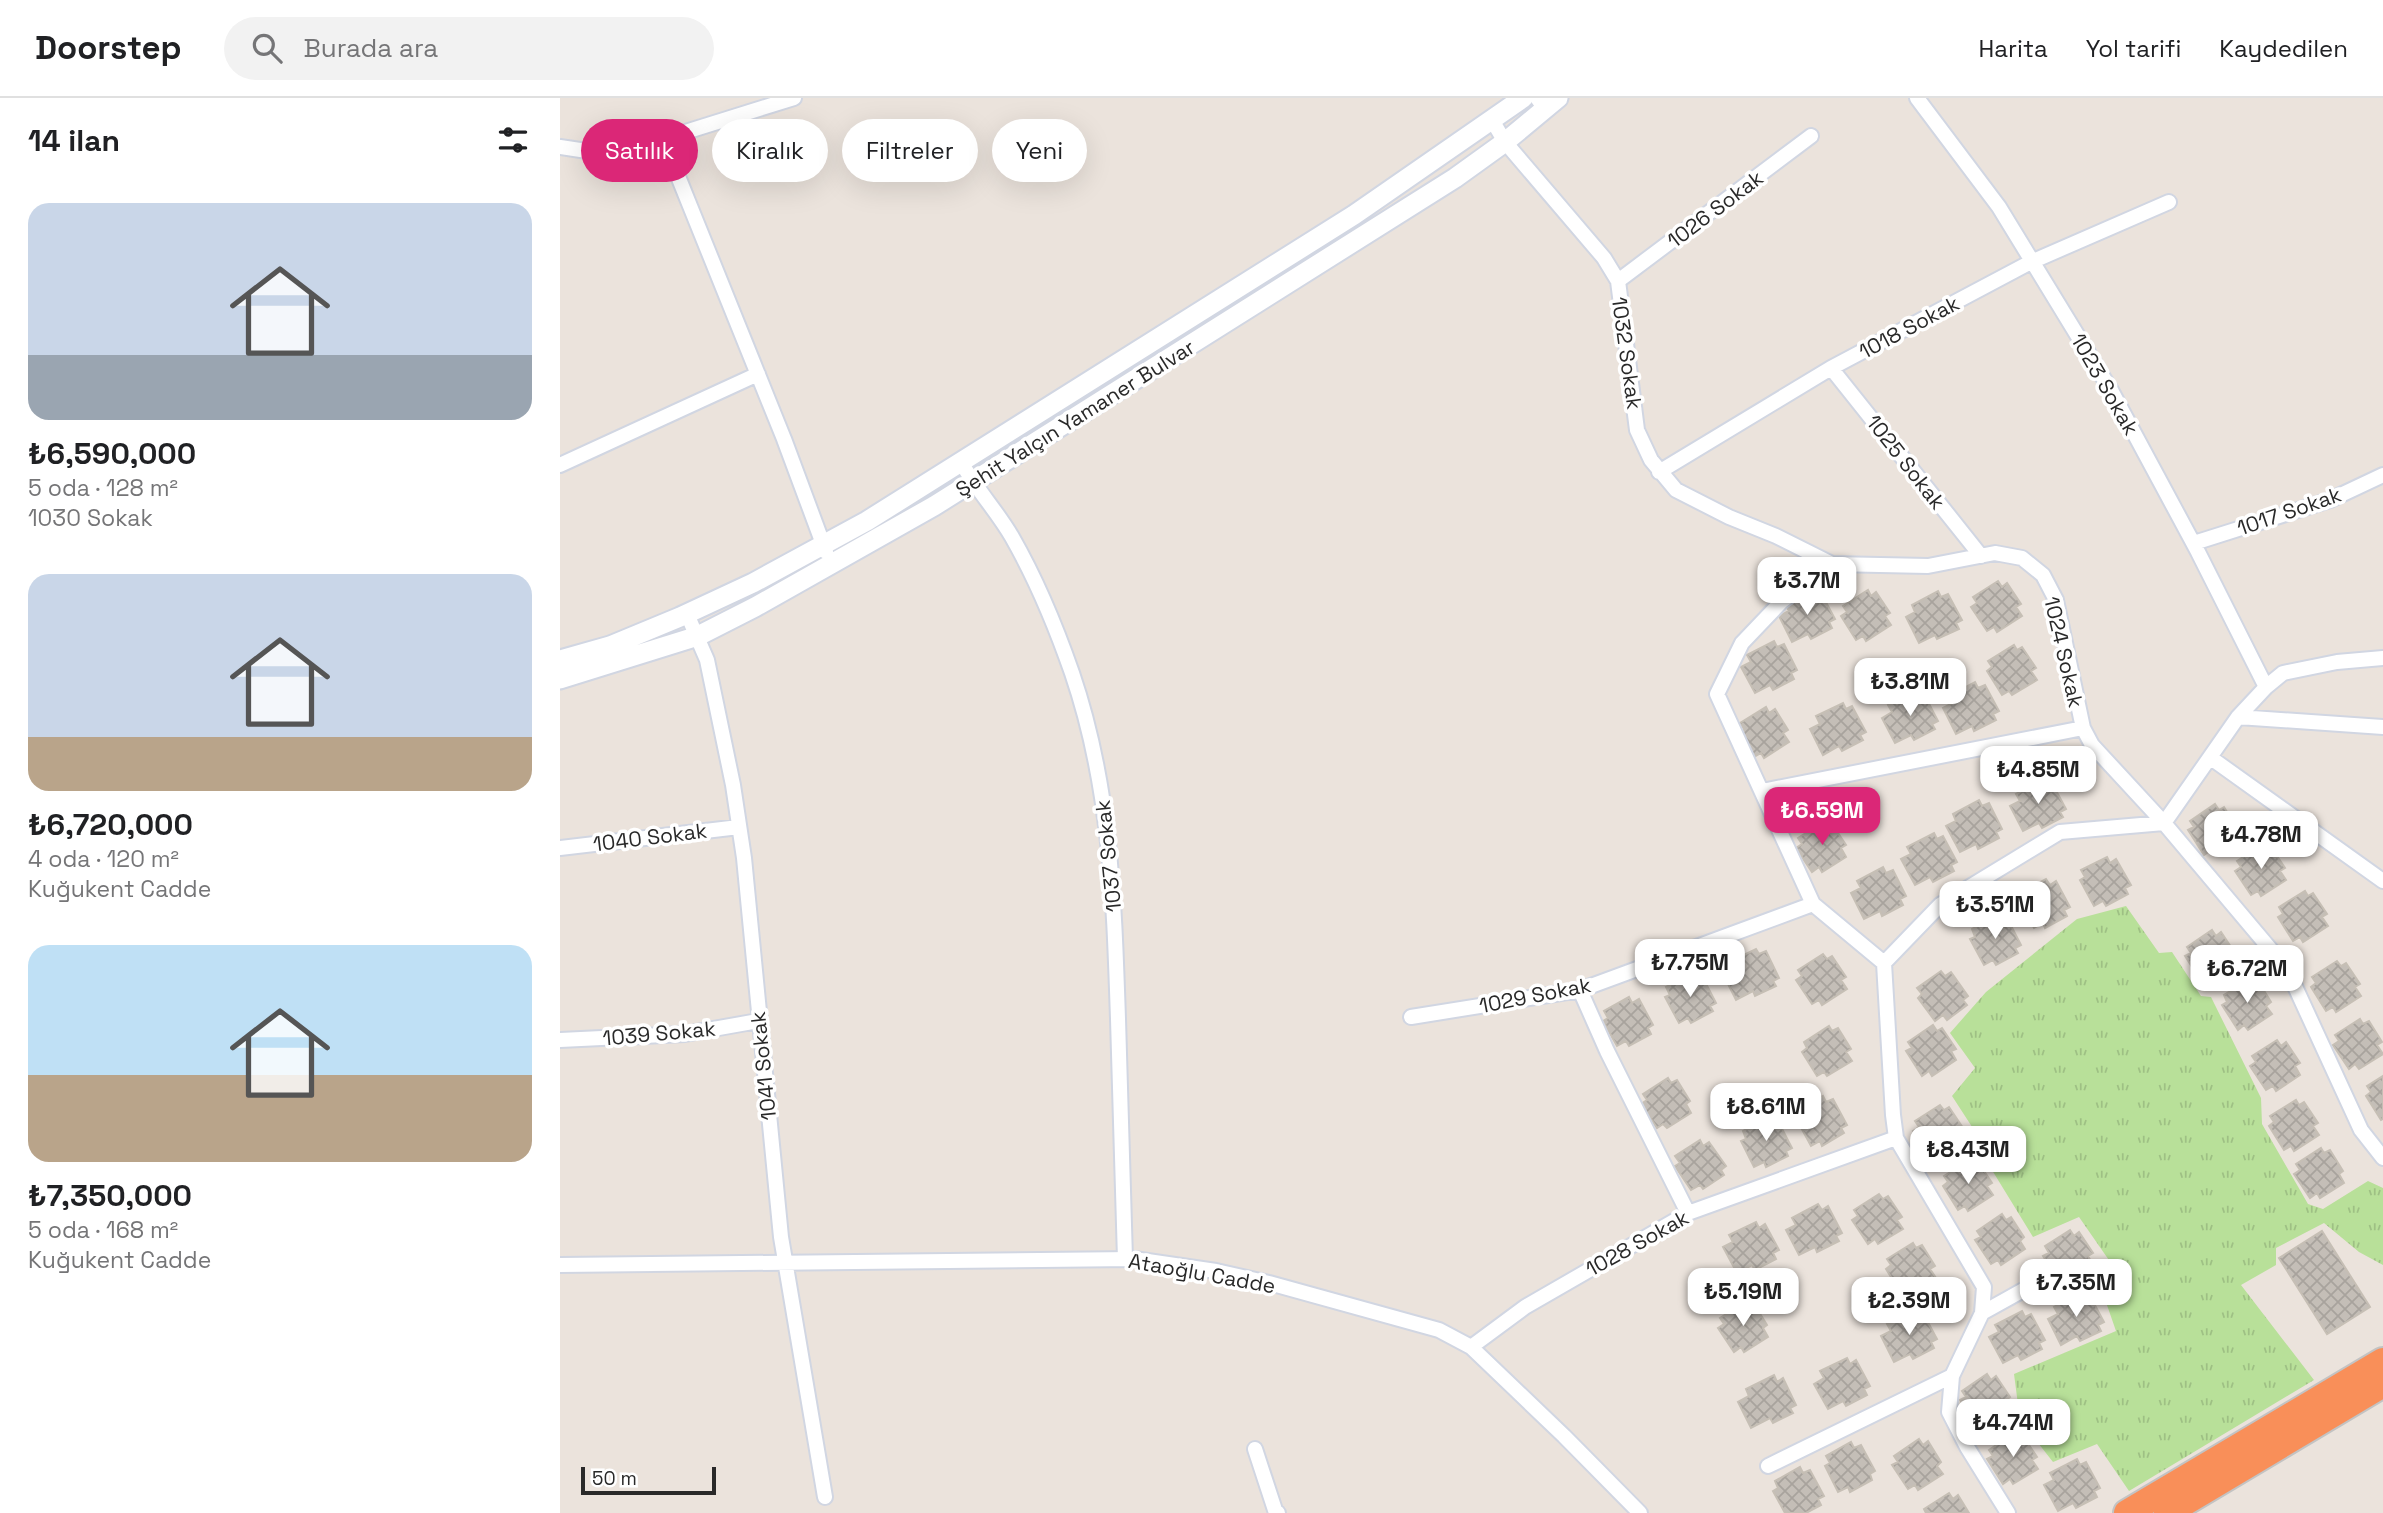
<!DOCTYPE html>
<html lang="tr">
<head>
<meta charset="utf-8">
<style>
  body { margin:0; font-family:"Space Grotesk",sans-serif; background:#f2f2f2; color:#202124; height:100vh; display:flex; flex-direction:column; font-size:26px; white-space:nowrap }
  * { box-sizing:border-box; margin:0 }
  p { font-size:23px; color:#757577 }
  .icon { flex:none; width:38px; height:38px; fill:none; stroke:currentColor; stroke-width:2; stroke-linecap:round; stroke-linejoin:round }
  .map { position:relative; flex:1; overflow:hidden }
  .sheet { display:flex; flex-direction:column; background:#fff; width:560px }
  .sheet>* { flex:none }
  .banner { position:absolute; left:21px; top:21px; width:665px; height:63px; display:flex; gap:14px }
  .scale { position:absolute; left:21px; bottom:18px; width:135px; box-sizing:border-box; padding-left:7px; border:4px solid #292929; border-top:0; font-size:19px; line-height:24px; white-space:nowrap; color:#292929; -webkit-text-stroke:5px #fff; paint-order:stroke }
  .price { position:absolute; translate:-50% -60px; padding:0 16px; border-radius:14px; background:#fff; color:#222; font-size:23px; line-height:46px; filter:drop-shadow(0 2px 4px #0008) }
  .price::after { content:''; position:absolute; left:50%; top:42px; width:21px; height:16px; margin-left:-10px; background:inherit; clip-path:polygon(0 0,100% 0,50% 100%) }
  .price.active { background:#db2777; color:#fff }
  ul { padding:0; list-style:none }
  li { display:grid; align-content:center; gap:14px; height:371px; padding:0 28px }
  li span { display:grid; place-items:center; height:217px; border-radius:21px; color:#555 }
  li>.icon { margin-inline-start:auto }
  span .icon { width:126px; height:126px; fill:#fffc; stroke-width:1 }
  li b { font-size:30px }
  h2 { display:flex; justify-content:space-between; align-items:center; height:84px; padding:0 28px; font-size:30px }
  .tag { padding:0 24px; border-radius:32px; background:#fff; box-shadow:0 7px 28px #0002; font-size:24px; line-height:63px }
  .tag.active { background:#db2777; color:#fff }
  header { display:flex; align-items:center; gap:42px; box-sizing:border-box; height:98px; padding:0 35px; background:#fff; border-bottom:2px solid #e0e0e0 }
  header strong { font-size:33px }
  nav { display:flex; gap:38px; margin-inline-start:auto; font-size:24px }
  .search { width:490px; height:63px; background:#f2f2f2; display:flex; align-items:center; gap:18px; box-sizing:border-box; padding:0 24px; border-radius:38px; color:#757577; font-size:26px }
  main { display:flex; flex:1; min-height:0 }
  .map>svg:first-child { display:block }
  .grass { fill:url(#grass-tufts) }
  .building { fill:url(#building-cross-hatch); stroke:#c6bfb5; stroke-width:2 }
  .lines { fill:none; stroke-linecap:round; stroke-linejoin:round }
  .street-casing { stroke:#d1d6e2; stroke-width:18 }
  .secondary-casing { stroke:#d1d6e2; stroke-width:23 }
  .highway-casing { stroke:#c3c3c3; stroke-width:30 }
  .street { stroke:#fff; stroke-width:14 }
  .secondary { stroke:#fff; stroke-width:19 }
  .highway { stroke:#f98f59; stroke-width:26 }
  .labels { text-anchor:middle; dominant-baseline:central; stroke-width:7; stroke-linejoin:round; paint-order:stroke }
  .street-label { font-size:21px; fill:#292929; stroke:#fff }
</style>
</head>
<body>
<header>
<strong>Doorstep</strong>
<div class="search"><svg class="icon" aria-label="search" viewBox="0 0 24 24"><circle cx="10" cy="10" r="6"/><path d="M15 15l6 6"/></svg>Burada ara</div>
<nav><a>Harita</a><a>Yol tarifi</a><a>Kaydedilen</a></nav>
</header>
<main>
<section class="sheet">
<h2>14 ilan<svg class="icon" aria-label="filters" viewBox="0 0 24 24"><path d="M4 7h16M4 17h16"/><circle cx="9" cy="7" r="2"/><circle cx="15" cy="17" r="2"/></svg></h2>
<ul>
<li><span style="background:linear-gradient(#c9d6e8 70%,#9aa5b1 0)"><svg class="icon" aria-label="home" viewBox="0 0 24 24"><path d="M3 11l9-7 9 7M6 9v11h12V9"/></svg></span><div><b>₺6,590,000</b><p>5 oda · 128 m²</p><p>1030 Sokak</p></div></li>
<li><span style="background:linear-gradient(#c9d6e8 75%,#b9a48a 0)"><svg class="icon" aria-label="home" viewBox="0 0 24 24"><path d="M3 11l9-7 9 7M6 9v11h12V9"/></svg></span><div><b>₺6,720,000</b><p>4 oda · 120 m²</p><p>Kuğukent Cadde</p></div></li>
<li><span style="background:linear-gradient(#bfe0f5 60%,#b9a48a 0)"><svg class="icon" aria-label="home" viewBox="0 0 24 24"><path d="M3 11l9-7 9 7M6 9v11h12V9"/></svg></span><div><b>₺7,350,000</b><p>5 oda · 168 m²</p><p>Kuğukent Cadde</p></div></li>
</ul>
</section>
<div class="map">
<svg width="1823" height="1415" viewBox="0 0 1823 1415">
  <defs>
    <pattern id="grass-tufts" width="24" height="20" patternUnits="userSpaceOnUse" patternTransform="scale(1.75)"><rect width="24" height="20" fill="#b8e099"/><path d="M3 7l-1-3M5 7V3M7 7l1-3M15 17l-1-3M17 17v-4M19 17l1-3" fill="none" stroke="#9ec084"/></pattern>
    <pattern id="building-cross-hatch" width="8" height="8" patternUnits="userSpaceOnUse" patternTransform="scale(1.75)"><rect width="8" height="8" fill="#c4beb7"/><path d="M0 0l8 8M0 8l8-8" fill="none" stroke="#a8a39d"/></pattern>
  </defs>
  <rect width="100%" height="100%" fill="#ebe3dc"/>
  <path class="grass" d="M1566 808 1599 855 1612 854 1641 898 1651 899 1701 1000 1702 1026 1748 1106 1763 1111 1808 1083 1823 1090V1167L1799 1154 1764 1125 1716 1150V1167L1681 1187 1754 1282 1569 1393 1537 1346 1493 1364 1460 1322 1454 1276 1556 1233 1540 1187 1553 1168 1519 1119 1473 1139 1416 1046V1035L1392 998 1415 970 1390 935 1426 894 1517 821Z"/>
  <path class="building" d="M1438 483 1442 489 1447 485 1461 506 1456 509 1462 518 1437 534 1434 529 1427 533 1411 509 1417 505 1413 499Z
    M1308 492 1311 498 1316 494 1330 515 1325 518 1331 527 1306 543 1303 538 1296 542 1281 518 1287 514 1283 508Z
    M1251 493 1255 499 1261 495 1275 521 1269 524 1272 530 1251 541 1248 536 1232 544 1219 518 1229 513 1225 506Z
    M1378 493 1381 499 1388 496 1402 522 1396 525 1399 531 1377 541 1375 537 1359 545 1346 519 1355 514 1352 507Z
    M1214 543 1217 549 1224 546 1237 572 1231 575 1234 581 1213 592 1210 587 1195 595 1181 569 1191 564 1187 557Z
    M1454 547 1457 552 1462 549 1476 570 1471 573 1477 582 1452 597 1449 593 1442 597 1427 573 1432 569 1428 563Z
    M1415 584 1418 590 1425 587 1439 613 1433 616 1436 622 1414 633 1412 628 1396 636 1383 610 1393 605 1389 598Z
    M1354 594 1358 599 1364 596 1378 623 1372 626 1375 631 1354 642 1351 637 1335 645 1322 620 1332 614 1328 607Z
    M1283 605 1286 611 1292 608 1306 634 1300 637 1303 642 1282 653 1279 648 1263 657 1250 631 1260 626 1256 618Z
    M1206 609 1209 615 1215 611 1228 632 1223 635 1229 644 1204 660 1201 655 1194 659 1179 635 1184 631 1180 625Z
    M1483 682 1486 688 1492 685 1506 711 1500 714 1503 719 1482 730 1479 725 1463 733 1450 708 1460 703 1456 696Z
    M1419 702 1422 708 1429 705 1442 731 1436 734 1439 740 1418 751 1416 746 1400 754 1386 728 1396 723 1393 716Z
    M1655 706 1659 712 1664 709 1677 730 1673 733 1678 742 1654 757 1651 752 1644 757 1628 732 1634 729 1630 723Z
    M1263 724 1267 729 1272 726 1286 747 1281 750 1286 759 1262 774 1259 769 1252 774 1236 750 1242 746 1238 740Z
    M1374 735 1377 741 1383 738 1397 764 1391 767 1394 773 1373 784 1370 779 1355 787 1341 761 1351 756 1347 749Z
    M1702 747 1706 752 1711 749 1725 770 1720 773 1726 782 1701 798 1698 793 1691 797 1675 773 1681 769 1677 763Z
    M1547 759 1550 765 1556 761 1571 787 1565 790 1568 796 1546 808 1543 803 1534 808 1520 782 1525 779 1521 772Z
    M1323 769 1326 775 1333 772 1346 798 1340 801 1343 807 1322 818 1320 813 1304 821 1291 795 1301 790 1297 783Z
    M1486 781 1490 787 1496 783 1510 809 1504 812 1507 818 1485 830 1483 825 1474 830 1460 804 1465 801 1461 794Z
    M1745 793 1748 798 1753 795 1767 816 1762 819 1768 828 1743 844 1740 839 1733 843 1718 819 1723 816 1719 809Z
    M1437 818 1440 824 1447 820 1461 847 1455 850 1458 855 1436 867 1433 862 1424 867 1410 841 1415 839 1412 831Z
    M1652 832 1656 838 1661 834 1675 855 1670 859 1676 867 1651 883 1648 878 1641 883 1625 858 1631 855 1627 849Z
    M1196 851 1199 856 1206 853 1219 880 1213 883 1216 888 1195 898 1193 893 1176 902 1163 876 1173 871 1169 864Z
    M1263 856 1267 861 1272 858 1286 879 1281 882 1287 891 1262 907 1259 902 1252 906 1236 882 1242 878 1238 872Z
    M1777 863 1781 868 1786 865 1800 886 1795 889 1801 898 1776 914 1773 909 1766 913 1751 889 1756 885 1752 879Z
    M1381 873 1385 878 1391 874 1408 898 1403 902 1407 907 1387 922 1383 917 1375 923 1358 900 1362 896 1357 890Z
    M1132 876 1135 882 1142 878 1156 905 1150 908 1153 913 1131 925 1128 920 1119 925 1105 899 1110 897 1106 889Z
    M1689 882 1692 887 1698 883 1711 904 1706 908 1712 916 1688 932 1684 927 1678 932 1662 907 1667 904 1664 897Z
    M1069 899 1072 905 1079 901 1093 927 1088 930 1091 936 1069 948 1066 943 1057 948 1043 923 1048 920 1044 913Z
    M1800 921 1803 926 1809 923 1822 944 1817 947 1823 956 1799 971 1795 966 1789 971 1773 947 1779 943 1775 937Z
    M1373 927 1377 933 1382 930 1396 951 1391 953 1396 962 1372 978 1369 973 1362 978 1346 953 1352 950 1348 944Z
    M1269 928 1272 933 1278 930 1291 951 1286 954 1292 963 1267 978 1264 974 1257 978 1242 954 1247 950 1244 944Z
    M1717 942 1721 948 1726 944 1740 965 1735 968 1740 977 1716 993 1713 988 1706 992 1690 968 1696 964 1692 958Z
    M1823 978V1021L1821 1022 1806 998 1811 994 1807 988Z
    M1108 980 1111 985 1117 982 1130 1003 1126 1006 1131 1015 1107 1030 1103 1026 1097 1030 1081 1006 1087 1002 1083 996Z
    M1263 998 1266 1004 1273 1001 1287 1027 1281 1030 1284 1035 1262 1048 1260 1043 1251 1048 1237 1022 1242 1019 1238 1012Z
    M1736 1002 1739 1007 1744 1004 1758 1025 1753 1028 1759 1037 1734 1053 1731 1048 1724 1052 1709 1028 1714 1024 1710 1018Z
    M1380 1007 1384 1012 1389 1009 1403 1030 1398 1033 1403 1042 1379 1057 1376 1052 1369 1057 1353 1033 1359 1029 1355 1023Z
    M1208 1020 1211 1026 1218 1023 1232 1050 1226 1053 1228 1058 1206 1069 1204 1064 1194 1069 1181 1043 1186 1041 1183 1033Z
    M1140 1042 1143 1048 1149 1044 1166 1068 1161 1072 1164 1077 1143 1091 1140 1087 1131 1092 1115 1068 1120 1065 1115 1058Z
    M1761 1050 1764 1055 1770 1052 1783 1073 1779 1076 1784 1085 1760 1100 1757 1095 1750 1100 1734 1076 1740 1072 1736 1066Z
    M1410 1062 1413 1067 1418 1064 1432 1085 1427 1088 1433 1097 1408 1113 1405 1108 1398 1112 1383 1088 1388 1084 1384 1078Z
    M1319 1096 1323 1101 1328 1098 1342 1119 1337 1122 1343 1131 1318 1146 1315 1141 1308 1146 1292 1122 1298 1118 1294 1112Z
    M1258 1106 1262 1112 1268 1108 1282 1135 1276 1138 1279 1143 1257 1154 1255 1149 1239 1157 1226 1132 1236 1127 1232 1120Z
    M1442 1116 1446 1122 1451 1119 1464 1139 1460 1143 1465 1151 1441 1167 1438 1162 1431 1166 1415 1142 1421 1139 1417 1133Z
    M1196 1124 1199 1130 1205 1126 1219 1152 1213 1155 1216 1161 1195 1172 1192 1167 1177 1175 1163 1149 1173 1144 1169 1137Z
    M1510 1132 1514 1138 1519 1134 1533 1155 1528 1158 1533 1167 1509 1183 1506 1178 1499 1183 1483 1158 1489 1155 1485 1148Z
    M1762 1133 1810 1209 1767 1236 1719 1160Z
    M1353 1145 1356 1150 1362 1147 1375 1168 1370 1171 1376 1180 1351 1196 1348 1191 1341 1195 1326 1171 1331 1167 1327 1161Z
    M1520 1195 1524 1201 1530 1198 1544 1224 1538 1227 1541 1233 1520 1243 1517 1238 1501 1247 1488 1221 1498 1216 1494 1209Z
    M1185 1204 1189 1209 1194 1206 1207 1227 1203 1230 1208 1239 1184 1254 1181 1249 1174 1254 1158 1230 1164 1226 1160 1220Z
    M1354 1212 1357 1218 1363 1215 1377 1241 1371 1244 1374 1250 1353 1261 1350 1256 1334 1264 1321 1238 1331 1233 1327 1226Z
    M1462 1213 1465 1219 1471 1216 1485 1242 1479 1245 1482 1251 1461 1262 1458 1257 1443 1265 1429 1239 1439 1234 1435 1227Z
    M1287 1260 1290 1266 1296 1262 1310 1288 1304 1291 1307 1297 1286 1308 1283 1303 1268 1311 1254 1286 1264 1280 1260 1273Z
    M1427 1276 1431 1282 1436 1278 1450 1299 1445 1303 1451 1311 1426 1327 1423 1322 1416 1326 1400 1302 1406 1299 1402 1293Z
    M1214 1277 1217 1284 1223 1280 1236 1307 1230 1310 1233 1315 1213 1325 1210 1320 1191 1330 1178 1304 1189 1298 1186 1291Z
    M1454 1335 1458 1341 1463 1338 1477 1359 1472 1362 1478 1371 1453 1386 1450 1381 1443 1386 1427 1361 1433 1358 1429 1352Z
    M1359 1341 1363 1347 1368 1343 1381 1364 1377 1368 1383 1376 1358 1392 1355 1387 1348 1391 1332 1367 1338 1364 1334 1358Z
    M1291 1344 1294 1350 1301 1347 1315 1373 1310 1376 1312 1382 1290 1394 1288 1389 1278 1394 1265 1368 1270 1365 1266 1358Z
    M1517 1361 1520 1367 1526 1364 1540 1390 1534 1393 1537 1399 1516 1410 1513 1405 1498 1413 1484 1387 1494 1382 1490 1375Z
    M1240 1369 1243 1375 1250 1372 1264 1398 1258 1401 1261 1407 1246 1415H1225L1213 1393 1218 1390 1215 1383Z
    M1389 1395 1393 1401 1398 1397 1409 1415H1366L1364 1411Z"/>
  <g class="lines">
    <g class="street-casing">
      <path id="street" d="M977 0 985 11
        M1357 0 1439 109 1552 294 1638 454 1706 589
        M932 22 945 44 1044 160 1058 183 1077 332 1091 362 1116 392 1169 419 1216 438 1272 466 1368 468 1435 455 1462 460 1483 477 1496 502 1523 630 1532 647 1604 725 1678 619 1706 589 1723 575 1777 564 1823 560
        M103 41 224 341 266 454
        M0 49 40 55 103 41 234 0
        M1058 183 1251 38
        M1271 270 1421 458
        M401 364C416 391 437 413 452 439 476 481 496 529 512 575 551 689 554 802 558 921 560 1001 562 1081 565 1161
        M0 367 198 276
        M1099 374 1271 270 1471 164 1609 104
        M1634 445 1770 402 1823 377
        M1272 466 1222 503 1182 545 1157 596 1253 806 1324 865
        M127 516 147 562 173 687 184 760 221 1139 265 1399
        M1678 619 1823 629
        M1651 660 1823 783
        M1202 693 1523 630
        M0 750 179 729
        M1020 892 1047 953 1128 1115
        M851 919 1020 892 1253 806
        M0 942 125 936 198 923
        M0 1167 574 1161 656 1173 709 1185 879 1232 911 1249 1004 1338 1080 1415
        M1422 1215 1485 1180
        M911 1249 965 1209 1128 1115 1336 1040
        M695 1351 715 1412 718 1415
        M1208 1368 1392 1278
        M1448 1415 1407 1349 1389 1314 1392 1278 1422 1215 1424 1189 1336 1040 1333 1017 1324 865 1380 807 1500 734 1604 725 1727 871 1801 1032 1823 1060"/>
    </g>
    <g class="secondary-casing">
      <path id="secondary" d="M0 562 50 548 120 519 193 485 307 423 794 117 963 0
        M0 581 138 538 195 509 374 408 895 80 945 44 998 0"/>
    </g>
    <g class="highway-casing">
      <path id="highway" d="M1567 1415 1823 1263
        M1607 1415 1823 1286"/>
    </g>
    <use href="#street" class="street"/>
    <use href="#secondary" class="secondary"/>
    <use href="#highway" class="highway"/>
  </g>
  <g class="labels">
    <g class="street-label">
      <text transform="translate(1155 111) rotate(-37)">1026 Sokak</text>
      <text transform="translate(1349 229) rotate(-28)">1018 Sokak</text>
      <text transform="translate(1067 255) rotate(82)">1032 Sokak</text>
      <text transform="translate(1545 286) rotate(60)">1023 Sokak</text>
      <text transform="translate(515 320) rotate(-32)">Şehit Yalçın Yamaner Bulvar</text>
      <text transform="translate(1346 364) rotate(52)">1025 Sokak</text>
      <text transform="translate(1729 413) rotate(-19)">1017 Sokak</text>
      <text transform="translate(1504 554) rotate(77)">1024 Sokak</text>
      <text transform="translate(90 739) rotate(-7)">1040 Sokak</text>
      <text transform="translate(548 758) rotate(-96)">1037 Sokak</text>
      <text transform="translate(975 897) rotate(-11)">1029 Sokak</text>
      <text transform="translate(99 935) rotate(-5)">1039 Sokak</text>
      <text transform="translate(203 968) rotate(-96)">1041 Sokak</text>
      <text transform="translate(1077 1145) rotate(-29)">1028 Sokak</text>
      <text transform="translate(642 1175) rotate(10)">Ataoğlu Cadde</text>
    </g>
  </g>
</svg>
<div class="scale">50 m</div>
<b class="price" style="left:1247px;top:519px">₺3.7M</b>
<b class="price" style="left:1350px;top:620px">₺3.81M</b>
<b class="price" style="left:1478px;top:708px">₺4.85M</b>
<b class="price active" style="left:1262px;top:749px">₺6.59M</b>
<b class="price" style="left:1701px;top:773px">₺4.78M</b>
<b class="price" style="left:1435px;top:843px">₺3.51M</b>
<b class="price" style="left:1130px;top:901px">₺7.75M</b>
<b class="price" style="left:1687px;top:907px">₺6.72M</b>
<b class="price" style="left:1206px;top:1045px">₺8.61M</b>
<b class="price" style="left:1408px;top:1088px">₺8.43M</b>
<b class="price" style="left:1516px;top:1221px">₺7.35M</b>
<b class="price" style="left:1183px;top:1230px">₺5.19M</b>
<b class="price" style="left:1349px;top:1239px">₺2.39M</b>
<b class="price" style="left:1453px;top:1361px">₺4.74M</b>
<div class="banner">
<a class="tag active">Satılık</a>
<a class="tag">Kiralık</a>
<a class="tag">Filtreler</a>
<a class="tag">Yeni</a>
</div>
</div>
</main>
</body>
</html>
